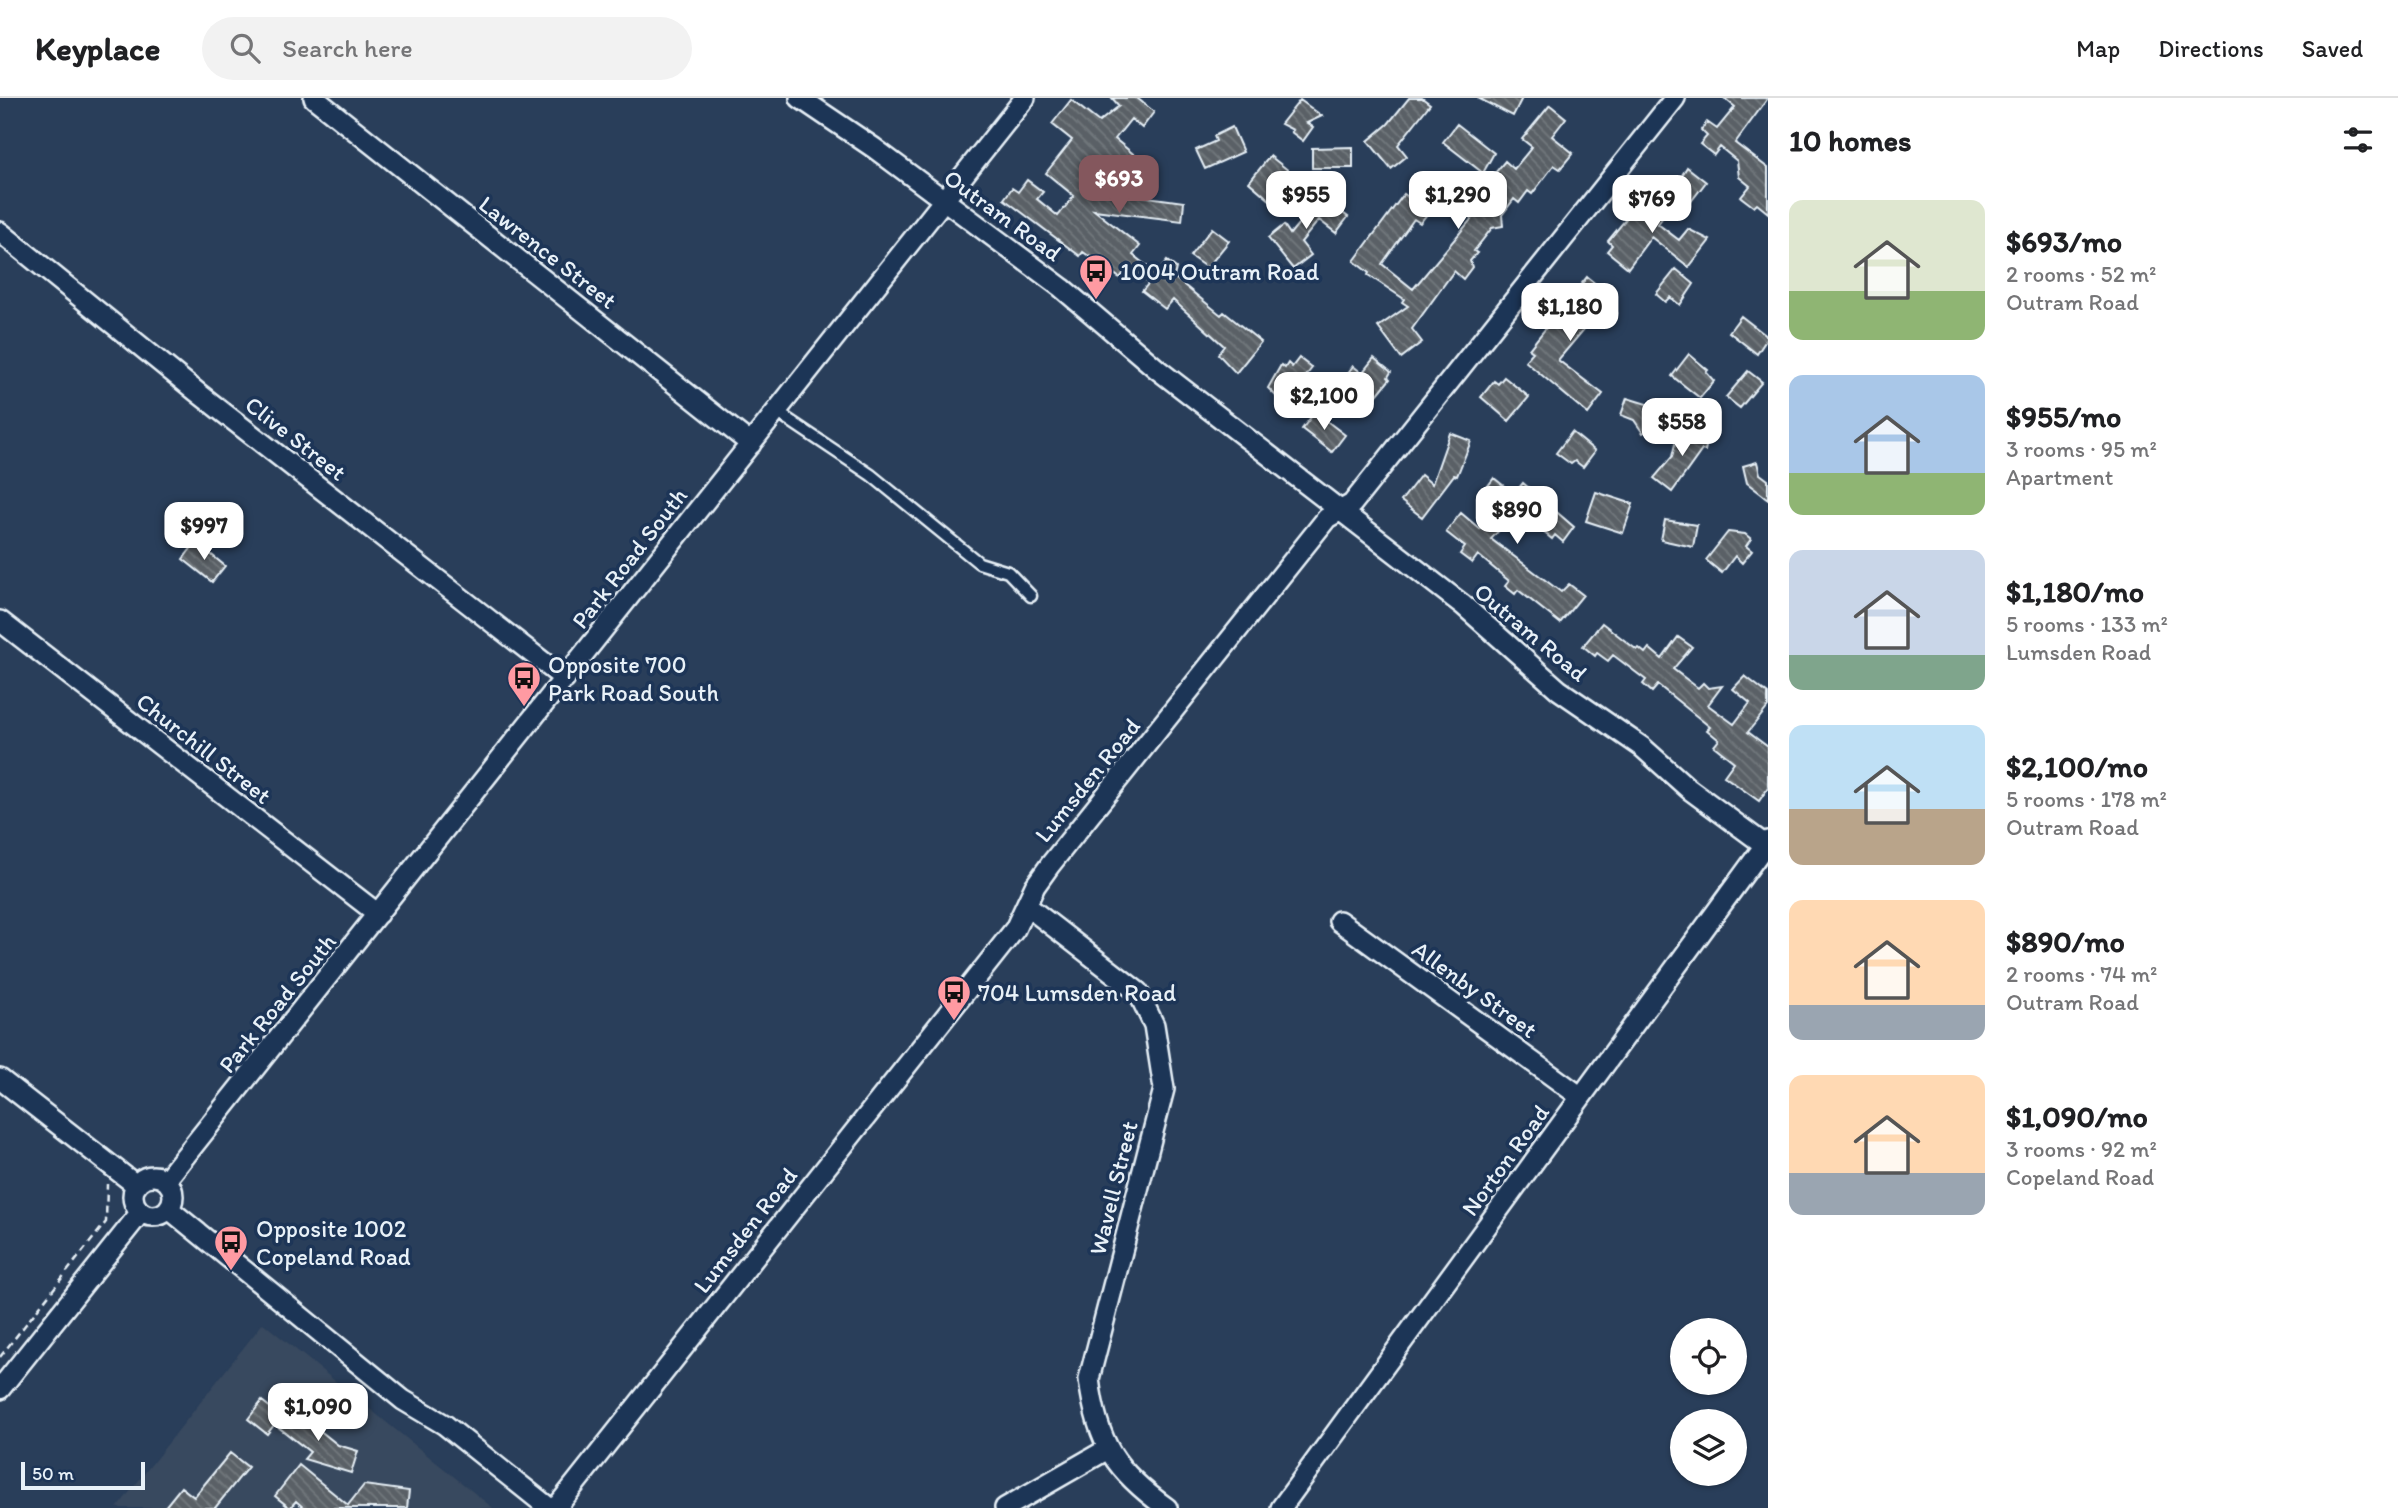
<!DOCTYPE html>
<html lang="en">
<head>
<meta charset="utf-8">
<style>
  body { margin:0; font-family:Itim,sans-serif; background:#f2f2f2; color:#202124; height:100vh; display:flex; flex-direction:column; font-size:26px; white-space:nowrap }
  * { box-sizing:border-box; margin:0 }
  p { font-size:23px; color:#757577 }
  .icon { flex:none; width:38px; height:38px; fill:none; stroke:currentColor; stroke-width:2; stroke-linecap:round; stroke-linejoin:round }
  .map { position:relative; flex:1; overflow:hidden }
  .panel { display:flex; flex-direction:column; background:#fff; width:630px }
  .panel>* { flex:none }
  .controls { position:absolute; left:1670px; top:1220px; display:grid; gap:14px }
  .controls a { display:grid; place-items:center; width:77px; height:77px; border-radius:50%; background:#fff; box-shadow:0 2px 5px #0004; font-size:35px }
  .scale { position:absolute; left:21px; bottom:18px; width:124px; box-sizing:border-box; padding-left:7px; border:4px solid #e8f1f8; border-top:0; font-size:19px; line-height:24px; white-space:nowrap; color:#e8f1f8; -webkit-text-stroke:5px #1d3557; paint-order:stroke }
  .price { position:absolute; translate:-50% -60px; padding:0 16px; border-radius:14px; background:#fff; color:#222; font-size:23px; line-height:46px; filter:drop-shadow(0 2px 4px #0008) }
  .price::after { content:''; position:absolute; left:50%; top:42px; width:21px; height:16px; margin-left:-10px; background:inherit; clip-path:polygon(0 0,100% 0,50% 100%) }
  .price.selected { background:#84575d; color:#fff }
  ul { padding:0; list-style:none }
  li { display:flex; align-items:center; gap:21px; height:175px; padding:0 21px }
  li span { display:grid; place-items:center; flex:none; width:196px; height:140px; border-radius:14px; color:#555 }
  li>.icon { margin-inline-start:auto }
  span .icon { width:84px; height:84px; fill:#fffc; stroke-width:1 }
  li b { font-size:30px }
  h2 { display:flex; justify-content:space-between; align-items:center; height:84px; padding:0 21px; font-size:30px }
  header { display:flex; align-items:center; gap:42px; box-sizing:border-box; height:98px; padding:0 35px; background:#fff; border-bottom:2px solid #e0e0e0 }
  header strong { font-size:33px }
  nav { display:flex; gap:38px; margin-inline-start:auto; font-size:24px }
  .search { width:490px; height:63px; background:#f2f2f2; display:flex; align-items:center; gap:18px; box-sizing:border-box; padding:0 24px; border-radius:38px; color:#757577; font-size:26px }
  main { display:flex; flex:1; min-height:0 }
  .map>svg:first-child { display:block }
  .built { fill:#38485e }
  .building { fill:url(#building-back-hatch); stroke:#e8f1f8; stroke-width:2 }
  .lines { fill:none; stroke-linecap:round; stroke-linejoin:round }
  .lane-casing { stroke:#e8f1f8; stroke-width:15 }
  .street-casing { stroke:#e8f1f8; stroke-width:24 }
  .path { stroke:#e8f1f8; stroke-width:2.5; stroke-dasharray:7 5; stroke-linecap:butt }
  .lane { stroke:#1d3557; stroke-width:10 }
  .street { stroke:#1d3557; stroke-width:19 }
  .labels { text-anchor:middle; dominant-baseline:central; stroke-width:7; stroke-linejoin:round; paint-order:stroke }
  .street-label { font-size:24px; fill:#e8f1f8; stroke:#1d3557 }
  .poi-label { font-size:24px; fill:#e8f1f8; stroke:#1d3557; text-anchor:start }
</style>
</head>
<body>
<header>
<strong>Keyplace</strong>
<div class="search"><svg class="icon" aria-label="search" viewBox="0 0 24 24"><circle cx="10" cy="10" r="6"/><path d="M15 15l6 6"/></svg>Search here</div>
<nav><a>Map</a><a>Directions</a><a>Saved</a></nav>
</header>
<main>
<div class="map">
<svg width="1768" height="1410" viewBox="0 0 1768 1410">
  <defs>
    <pattern id="building-back-hatch" width="6" height="6" patternUnits="userSpaceOnUse" patternTransform="scale(1.75)"><rect width="6" height="6" fill="#5a6166"/><path d="M-1 5l2 2M0 0l6 6M5-1l2 2" fill="none" stroke="#72787d"/></pattern>
  </defs>
  <rect width="100%" height="100%" fill="#293e5a"/>
  <filter id="ink" filterUnits="userSpaceOnUse"><feTurbulence type="fractalNoise" baseFrequency=".0143" numOctaves="2"/><feDisplacementMap in="SourceGraphic" scale="14" xChannelSelector="R" yChannelSelector="G"/><feConvolveMatrix kernelMatrix="1 2 1 2 8 2 1 2 1" color-interpolation-filters="sRGB"/></filter>
  <g filter="url(#ink)">
    <path class="built" d="M263 1225 493 1410H117Z"/>
    <path class="building" d="M1112 0H1137L1154 14 1142 30 1131 21 1115 41 1148 68 1126 96 1184 104 1182 123 1094 112 1140 148 1133 157 1157 176 1167 163 1176 170 1174 179 1221 217 1224 214 1261 244 1236 275 1218 256 1224 248 1173 202 1165 211 1142 193 1149 185 1128 169 1120 180 1083 154 1080 158 1004 101 1012 90 1018 94 1027 82 1043 94 1037 101 1058 118 1074 98 1046 75 1072 42 1052 26 1071 2 1099 24 1119 8Z
      M1409 0H1422L1430 6 1398 47 1407 58 1391 71 1368 43 1388 26Z
      M1478 0H1522L1513 18Z
      M1724 0H1768L1735 45 1768 70V115L1757 106 1754 109 1741 99 1750 88 1739 79 1737 63 1720 49 1714 57 1700 46 1707 38 1701 32 1707 24 1717 31 1735 9Z
      M1300 2 1322 18 1307 25 1313 29 1303 43 1291 34 1293 32 1281 26Z
      M1550 7 1566 20 1552 38 1573 55 1560 71 1554 67 1532 96 1528 93 1519 105 1514 101 1502 117 1503 128 1492 130 1474 153 1477 155 1470 163 1472 169 1463 181 1454 173 1412 231 1422 244 1401 260 1378 229 1408 208 1402 204 1404 201 1368 177 1369 175 1354 163 1404 96 1428 115 1420 125 1414 121 1382 166 1413 191 1499 88 1490 81 1505 63 1514 71 1532 49 1522 41Z
      M1457 26 1494 55 1483 75 1443 44Z
      M1232 29 1243 54 1205 71 1196 52 1216 43 1214 38Z
      M1353 49V70H1312V50Z
      M1270 58 1289 73 1279 84 1291 94 1278 109 1249 84Z
      M1687 69 1706 84 1686 110 1670 97Z
      M1645 96 1667 113 1658 126 1679 142 1688 131 1710 142 1689 169 1651 139 1628 170 1607 153 1612 147 1608 143 1626 121 1621 117 1629 107 1633 110Z
      M1321 98 1348 119 1336 135 1319 122 1301 144 1311 157 1293 171 1268 140 1284 127 1290 136Z
      M1212 130 1229 143 1207 170 1190 158Z
      M1676 171 1694 186 1680 207 1670 199 1665 204 1656 196Z
      M1587 179 1608 196 1601 203 1617 215 1606 226 1595 218 1558 262 1603 296 1588 316 1525 263 1533 254 1529 251Z
      M1741 218 1768 239 1757 256 1729 234Z
      M1689 256 1708 272 1706 274 1714 283 1700 300 1672 278Z
      M1299 260 1312 270 1284 306 1268 290 1281 267 1285 270 1288 265 1292 269Z
      M1374 260 1391 274 1388 279 1390 281 1373 302 1345 279 1353 268 1362 275Z
      M1748 273 1762 284 1740 310 1726 299Z
      M1504 279 1529 299 1509 323 1481 299 1494 283 1498 286Z
      M1627 300 1647 306 1661 324 1643 335 1634 322 1621 317Z
      M1315 314 1345 337 1332 354 1302 331Z
      M1685 330 1708 340 1705 353 1702 352 1672 394 1654 380 1672 359 1678 333 1683 334Z
      M1572 334 1595 353 1583 369 1575 363 1571 366 1556 355Z
      M1450 335 1471 343 1457 378 1454 377 1422 419 1401 403 1421 377 1432 386Z
      M1757 364 1760 376 1768 382V401L1747 385 1743 368Z
      M1494 380 1514 396 1523 385 1574 429 1563 444 1555 437 1552 441 1517 413 1491 441 1561 494 1569 486 1583 497 1560 525 1518 492 1515 496 1505 488 1509 483 1478 457 1472 465 1460 456 1465 449 1446 434 1461 415 1480 431 1498 411 1481 397Z
      M1596 394 1633 406 1623 435 1586 423Z
      M1665 422 1697 427 1693 449 1661 442Z
      M1728 434 1745 436 1751 441 1746 448 1752 453 1742 465 1735 458 1722 475 1706 462Z
      M196 444 225 468 212 484 183 461Z
      M1602 525 1637 552 1639 550 1645 555 1649 550 1662 561 1678 539 1692 549 1673 571 1698 590 1703 585 1708 590 1722 588 1708 607 1734 626 1750 605 1733 591 1745 578 1768 596V609L1748 634 1768 649V690L1759 703 1724 678 1734 664 1714 648 1719 642 1707 632 1710 629 1658 587 1652 594 1643 586 1646 582 1613 557 1608 563 1597 555 1595 558 1583 548Z
      M262 1303 281 1318 267 1336 248 1321Z
      M292 1310 338 1347 358 1353 351 1375 304 1361 310 1354 277 1328Z
      M230 1355 248 1369 215 1410H164L181 1389 194 1399Z
      M299 1367 348 1407 364 1387 409 1393 407 1410H304L296 1403 290 1410 275 1398Z"/>
    <g class="lines">
      <g class="lane-casing">
        <path id="lane" d="M777 314 871 377 979 465 1008 474 1031 498"/>
      </g>
      <g class="street-casing">
        <path id="street" d="M314 0 751 346
          M800 0 874 50 1062 190 1157 271 1463 507 1559 592 1642 649 1689 691 1765 747
          M0 134 197 294 565 581
          M0 523 378 816
          M1027 808 1138 894 1154 927 1164 991 1089 1281C1097 1345 1115 1373 1167 1410
          M1339 823 1581 999
          M0 981 136 1087
          M133 1098a20 20 0 1 1 40 0a20 20 0 1 1-40 0Z
          M166 1082 1025 0
          M169 1111 403 1302 445 1327 549 1410
          M0 1291 141 1114
          M556 1410 1015 831 1035 788 1050 767 1327 420 1352 406 1675 0
          M1005 1410 1106 1352
          M1281 1410 1768 743"/>
      </g>
      <path class="path" d="M0 1259 106 1124 107 1086"/>
      <use href="#lane" class="lane"/>
      <use href="#street" class="street"/>
    </g>
  </g>
  <defs>
    <g id="bus-pin" transform="scale(1.75)"><path d="M0 17L-7.5 6A9.5 9.5 0 1 1 7.5 6Z" fill="#ff9aa2" stroke="#1d3557"/><path d="M-5-6H5V4H4V6H2V4H-2V6H-4V4H-5ZM-3.5-4V0h7V-4ZM-3.5 1.2v1.5H-2V1.2ZM2 1.2v1.5H3.5V1.2Z" fill="#111"/></g>
  </defs>
  <g fill-rule="evenodd">
    <use href="#bus-pin" x="1096" y="173"/>
    <use href="#bus-pin" x="524" y="580"/>
    <use href="#bus-pin" x="954" y="894"/>
    <use href="#bus-pin" x="231" y="1144"/>
  </g>
  <g class="labels">
    <g class="street-label">
      <text transform="translate(1003 117) rotate(36)">Outram Road</text>
      <text transform="translate(548 154) rotate(38)">Lawrence Street</text>
      <text transform="translate(296 340) rotate(38)">Clive Street</text>
      <text transform="translate(629 460) rotate(-52)">Park Road South</text>
      <text transform="translate(1531 534) rotate(40)">Outram Road</text>
      <text transform="translate(204 650) rotate(38)">Churchill Street</text>
      <text transform="translate(1087 682) rotate(-51)">Lumsden Road</text>
      <text transform="translate(1475 891) rotate(36)">Allenby Street</text>
      <text transform="translate(277 905) rotate(-51)">Park Road South</text>
      <text transform="translate(1505 1062) rotate(-54)">Norton Road</text>
      <text transform="translate(1113 1090) rotate(-76)">Wavell Street</text>
      <text transform="translate(745 1132) rotate(-52)">Lumsden Road</text>
    </g>
    <g class="poi-label">
      <text x="1120" y="173">1004 Outram Road</text>
      <text x="548" y="566">Opposite 700<tspan x="548" dy="28">Park Road South</tspan></text>
      <text x="978" y="894">704 Lumsden Road</text>
      <text x="256" y="1130">Opposite 1002<tspan x="256" dy="28">Copeland Road</tspan></text>
    </g>
  </g>
</svg>
<div class="controls">
<a><svg class="icon" aria-label="locate" viewBox="0 0 24 24"><circle cx="12" cy="12" r="6"/><path d="M12 2v4M12 18v4M2 12h4M18 12h4"/></svg></a>
<a><svg class="icon" aria-label="layers" viewBox="0 0 24 24"><path d="M12 4l9 5-9 5-9-5zM3 14l9 5 9-5"/></svg></a>
</div>
<div class="scale">50 m</div>
<b class="price selected" style="left:1119px;top:117px">$693</b>
<b class="price" style="left:1306px;top:133px">$955</b>
<b class="price" style="left:1458px;top:133px">$1,290</b>
<b class="price" style="left:1652px;top:137px">$769</b>
<b class="price" style="left:1570px;top:245px">$1,180</b>
<b class="price" style="left:1324px;top:334px">$2,100</b>
<b class="price" style="left:1682px;top:360px">$558</b>
<b class="price" style="left:1517px;top:448px">$890</b>
<b class="price" style="left:204px;top:464px">$997</b>
<b class="price" style="left:318px;top:1345px">$1,090</b>
</div>
<section class="panel">
<h2>10 homes<svg class="icon" aria-label="filters" viewBox="0 0 24 24"><path d="M4 7h16M4 17h16"/><circle cx="9" cy="7" r="2"/><circle cx="15" cy="17" r="2"/></svg></h2>
<ul>
<li><span style="background:linear-gradient(#dfe7d0 65%,#8fb573 0)"><svg class="icon" aria-label="home" viewBox="0 0 24 24"><path d="M3 11l9-7 9 7M6 9v11h12V9"/></svg></span><div><b>$693/mo</b><p>2 rooms · 52 m²</p><p>Outram Road</p></div></li>
<li><span style="background:linear-gradient(#a9c7e8 70%,#8fb573 0)"><svg class="icon" aria-label="home" viewBox="0 0 24 24"><path d="M3 11l9-7 9 7M6 9v11h12V9"/></svg></span><div><b>$955/mo</b><p>3 rooms · 95 m²</p><p>Apartment</p></div></li>
<li><span style="background:linear-gradient(#c9d6e8 75%,#7fa58c 0)"><svg class="icon" aria-label="home" viewBox="0 0 24 24"><path d="M3 11l9-7 9 7M6 9v11h12V9"/></svg></span><div><b>$1,180/mo</b><p>5 rooms · 133 m²</p><p>Lumsden Road</p></div></li>
<li><span style="background:linear-gradient(#bfe0f5 60%,#b9a48a 0)"><svg class="icon" aria-label="home" viewBox="0 0 24 24"><path d="M3 11l9-7 9 7M6 9v11h12V9"/></svg></span><div><b>$2,100/mo</b><p>5 rooms · 178 m²</p><p>Outram Road</p></div></li>
<li><span style="background:linear-gradient(#ffd9b3 75%,#9aa5b1 0)"><svg class="icon" aria-label="home" viewBox="0 0 24 24"><path d="M3 11l9-7 9 7M6 9v11h12V9"/></svg></span><div><b>$890/mo</b><p>2 rooms · 74 m²</p><p>Outram Road</p></div></li>
<li><span style="background:linear-gradient(#ffd9b3 70%,#9aa5b1 0)"><svg class="icon" aria-label="home" viewBox="0 0 24 24"><path d="M3 11l9-7 9 7M6 9v11h12V9"/></svg></span><div><b>$1,090/mo</b><p>3 rooms · 92 m²</p><p>Copeland Road</p></div></li>
</ul>
</section>
</main>
</body>
</html>
